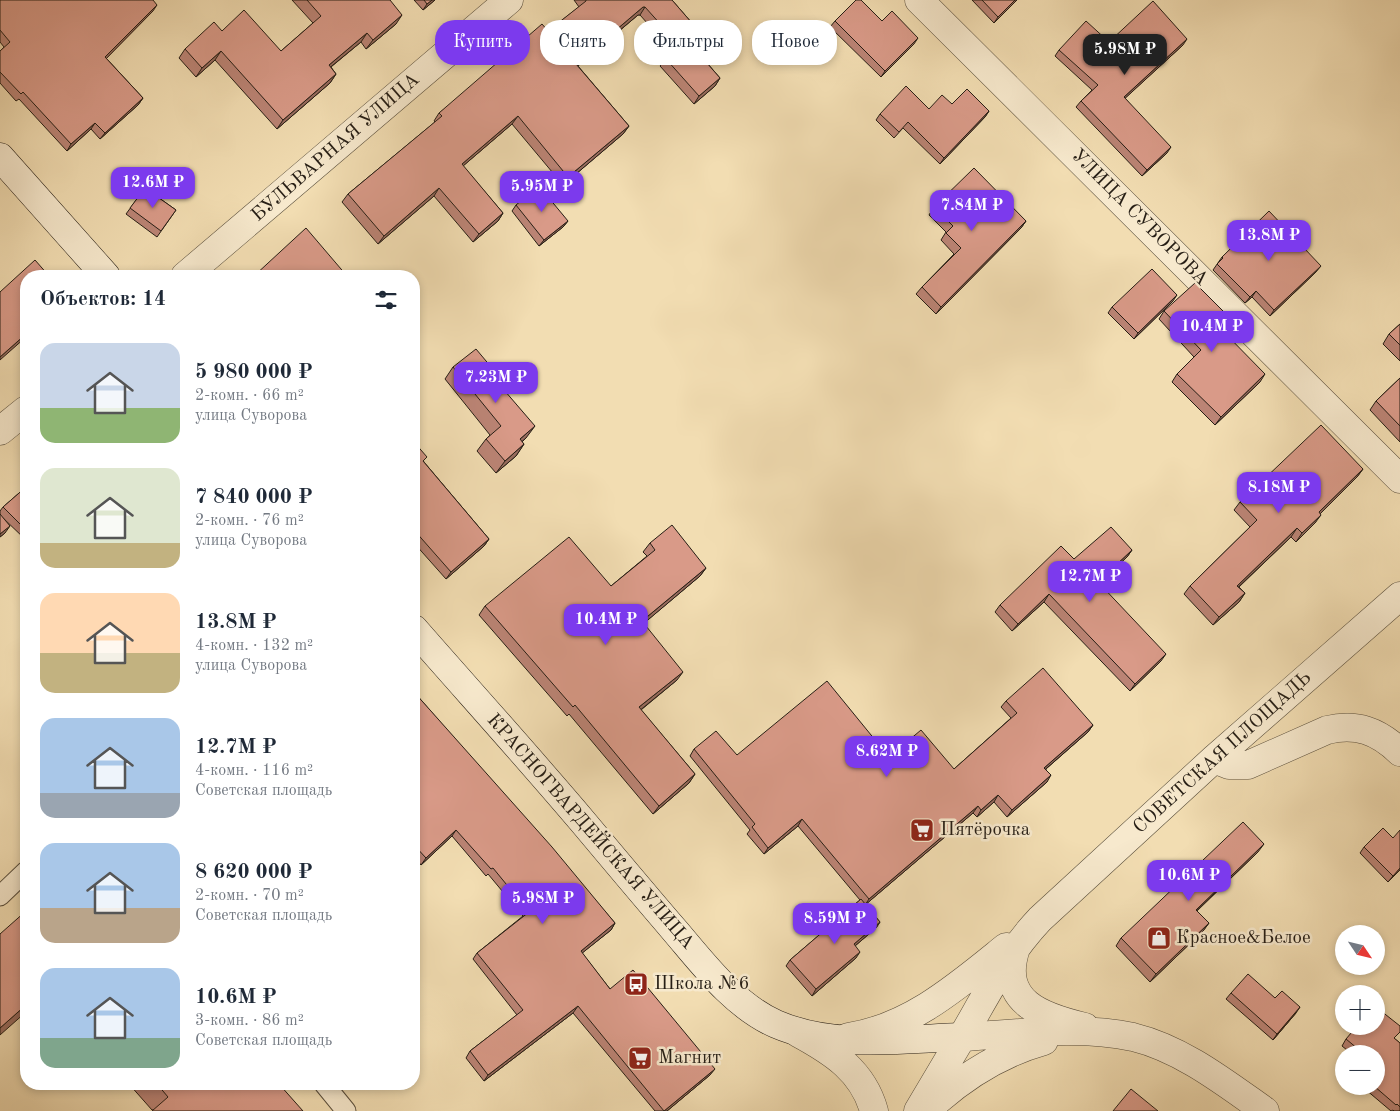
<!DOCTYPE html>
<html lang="ru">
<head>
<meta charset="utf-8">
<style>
  body { margin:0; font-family:"Old Standard TT",serif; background:#f6f6f7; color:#1f2937; height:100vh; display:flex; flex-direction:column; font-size:19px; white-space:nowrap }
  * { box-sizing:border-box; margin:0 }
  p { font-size:16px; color:#747a83 }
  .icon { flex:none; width:28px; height:28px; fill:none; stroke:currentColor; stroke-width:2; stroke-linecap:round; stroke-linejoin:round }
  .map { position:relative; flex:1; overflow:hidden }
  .drawer { position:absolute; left:20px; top:270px; width:400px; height:820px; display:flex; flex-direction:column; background:#fff; border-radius:20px; box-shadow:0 2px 8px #0003 }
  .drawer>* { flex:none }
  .top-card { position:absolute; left:435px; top:20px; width:475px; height:45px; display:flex; gap:10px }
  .needle { width:32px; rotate:125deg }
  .fabs { position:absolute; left:1335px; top:925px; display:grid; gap:10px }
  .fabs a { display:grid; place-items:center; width:50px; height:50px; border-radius:50%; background:#fff; box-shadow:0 2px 8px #0003; font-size:25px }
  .price { position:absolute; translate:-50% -42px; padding:0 11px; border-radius:10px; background:#7c3aed; color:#fff; font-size:16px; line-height:32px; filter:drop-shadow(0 1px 2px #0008) }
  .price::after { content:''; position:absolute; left:50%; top:30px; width:15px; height:11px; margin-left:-8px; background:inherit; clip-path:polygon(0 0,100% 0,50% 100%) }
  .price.active { background:#222; color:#fff }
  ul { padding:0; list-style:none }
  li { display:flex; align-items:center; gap:15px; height:125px; padding:0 20px }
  li span { display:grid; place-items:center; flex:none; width:140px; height:100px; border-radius:15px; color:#555 }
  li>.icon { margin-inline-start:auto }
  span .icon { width:60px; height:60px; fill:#fffc; stroke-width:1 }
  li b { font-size:21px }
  h2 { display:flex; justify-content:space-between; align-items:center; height:60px; padding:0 20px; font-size:21px }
  .pill { padding:0 18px; border-radius:20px; background:#fff; box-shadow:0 2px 8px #0003; font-size:18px; line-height:45px }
  .pill.active { background:#7c3aed; color:#fff }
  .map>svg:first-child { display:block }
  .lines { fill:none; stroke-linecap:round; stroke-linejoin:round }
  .service-casing { stroke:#594e3c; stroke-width:21 }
  .minor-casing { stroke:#594e3c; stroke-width:29 }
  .tertiary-casing { stroke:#594e3c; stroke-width:29 }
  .secondary-casing { stroke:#261e15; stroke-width:29 }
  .service { stroke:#f7e9cd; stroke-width:19 }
  .minor { stroke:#f7e9cd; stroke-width:28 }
  .tertiary { stroke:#f7e9cd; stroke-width:28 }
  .secondary { stroke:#f7e9cd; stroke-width:28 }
  .wall { fill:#bb8475; stroke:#261e15 }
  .shaded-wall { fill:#986c5f; stroke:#261e15 }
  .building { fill:#d99a88; stroke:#261e15 }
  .labels { text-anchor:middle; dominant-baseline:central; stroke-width:5; stroke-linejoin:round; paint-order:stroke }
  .street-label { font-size:19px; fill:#261e15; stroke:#f7e9cd }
  .poi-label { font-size:19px; fill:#261e15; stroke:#f7e9cd; text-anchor:start }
</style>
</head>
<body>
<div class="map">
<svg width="1400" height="1111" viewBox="0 0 1400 1111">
  <rect width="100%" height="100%" fill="#f2ddb2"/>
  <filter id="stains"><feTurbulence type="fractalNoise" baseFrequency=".004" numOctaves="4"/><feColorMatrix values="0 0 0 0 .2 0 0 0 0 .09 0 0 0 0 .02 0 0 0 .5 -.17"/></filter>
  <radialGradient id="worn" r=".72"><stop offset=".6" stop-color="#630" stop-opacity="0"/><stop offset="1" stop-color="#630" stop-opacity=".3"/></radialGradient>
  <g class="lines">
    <g class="service-casing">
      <path id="service" d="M0 896 26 871
        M324 1084 346 1111"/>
    </g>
    <g class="minor-casing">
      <path id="minor" d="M919 0 1400 479
        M185 276 509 0
        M0 431 26 410
        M1214 759 1229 765H1248L1327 730C1357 723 1378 731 1400 752
        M1016 948C998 1002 1042 1017 1085 1027
        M848 1037C910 1028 959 985 1006 947
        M962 1037C987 994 1006 955 1040 919L1214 759 1400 596"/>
    </g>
    <g class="tertiary-casing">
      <path id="tertiary" d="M798 1033C833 1052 863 1071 874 1111
        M927 1110C960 1079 1001 1053 1044 1041
        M918 1111 962 1037C1018 1034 1078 1025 1133 1037 1182 1049 1224 1082 1265 1111"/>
    </g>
    <g class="secondary-casing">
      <path id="secondary" d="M0 157 106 276
        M414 629C470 693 528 757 583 822 614 859 645 896 676 932 704 965 735 1006 776 1024 834 1049 901 1039 962 1037"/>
    </g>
    <use href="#service" class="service"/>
    <use href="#minor" class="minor"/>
    <use href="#tertiary" class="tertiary"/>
    <use href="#secondary" class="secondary"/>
  </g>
  <path class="wall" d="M0 0 153 11 106 58 143 98 138 105 100 139 91 129 67 151 19 99 16 101 0 83V51L4 47 0 42Z
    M292 0H390L396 24 366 49 361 42 331 67 336 74 330 83 277 129 215 60 196 77 179 58 185 49 222 31 281 51 313 23Z
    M414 0H435L423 10Z
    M574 0H672L718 53 712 60 708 64 720 78 715 86 694 104 660 66 666 59 673 52 640 15H638L578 66 629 126 623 134 563 185 512 124 463 166 503 213 498 221 473 242 434 196 378 244 342 202 348 194 435 122 434 121 439 113 548 31 579 7Z
    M972 0H1017L994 23Z
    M835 21H882L914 44 881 77 830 27Z
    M1109 42 1183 45 1125 98 1167 153 1142 176 1076 107 1081 101 1092 90 1055 56 1059 50Z
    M952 104 989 111 985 117 940 164 903 128 894 138 876 120 880 114 929 109Z
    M145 188 176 210 157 237 126 214Z
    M516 205 568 221 563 227 539 246 512 211Z
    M934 207 1026 221 1021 228 936 314 916 294 922 287 954 254 941 240 946 232 929 215Z
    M1222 257 1316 272 1270 316 1252 297 1245 303 1213 270Z
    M1173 301 1134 339 1108 313 1112 307Z
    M1164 311 1223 324 1220 327 1260 382 1215 425 1172 382 1177 374 1194 357 1159 319Z
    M1400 324V361L1383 344 1389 334Z
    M453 367 502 380 499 384 526 438 522 442 524 444 516 456 496 473 477 451 486 439 490 435 445 379Z
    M1400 378V442L1370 410 1376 401Z
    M414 442 424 462 489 539 484 546 446 579 414 543Z
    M1363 469 1357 477 1320 514 1315 523 1296 542 1291 537 1239 587 1245 593 1239 602 1213 625 1184 594 1190 586 1250 527 1234 510 1240 502Z
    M26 487V540L2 517 5 533 0 537V511L3 507Z
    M650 543 706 568 700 576 644 623 677 680 641 710 695 774 689 783 653 814 569 714 567 716 479 615 485 606 611 586 647 556 643 552Z
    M1132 550 1127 557 1099 583 1161 661 1130 691 1044 602 1012 631 995 612 1000 605 1074 559Z
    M414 692 615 923 611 930 582 953 610 989 710 1075 667 1111H655L573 1013 484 1081 466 1058 470 1051 517 1015 473 959 477 953 523 916 488 874 486 876 452 836 421 865 414 856Z
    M1006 701 1093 725 1088 732 1046 769 1047 782 1007 817 994 802 977 817 973 813 865 905 880 922 876 928 855 946 856 958 812 996 786 966 790 960 860 900 798 826 764 854 747 834 750 830 690 756 694 749 737 755 889 757 954 769 1011 718 1001 707Z
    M1393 838 1400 870 1388 882 1360 853 1364 847Z
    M1258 852 1197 911 1209 923 1203 931 1150 982 1116 946 1121 938Z
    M1231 993 1275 998 1296 1013 1273 1040 1226 999Z
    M1346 1039H1395L1400 1043V1111H1394L1393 1110 1391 1111 1365 1089 1367 1086H1376L1377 1074 1376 1073V1054H1352L1342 1046Z
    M129 1084H279L152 1110Z"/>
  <path class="shaded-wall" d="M432 0H435L423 10 427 4Z
    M1015 0H1017L994 23 998 17Z
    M157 5 153 11 101 64 105 57Z
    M643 7H645L640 15H638L571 71 576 64Z
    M402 15 396 24 366 49 373 40Z
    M367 33 361 42 322 74 329 65Z
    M918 38 914 44 881 77 885 71Z
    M1187 39 1183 45 1120 103 1124 97Z
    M221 51 215 60 196 77 202 68Z
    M718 53 712 60 701 70 706 62Z
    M336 74 330 83 277 129 283 120Z
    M720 78 715 86 694 104 699 96Z
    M143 98 138 105 100 139 105 133Z
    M989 111 985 117 940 164 944 158Z
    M518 116 512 124 456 172 462 164Z
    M95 123 91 129 67 151 71 144Z
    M629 126 623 134 563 185 568 177Z
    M1171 147 1167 153 1142 176 1147 170Z
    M439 188 434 196 378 244 384 236Z
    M503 213 498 221 473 242 479 234Z
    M568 221 563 227 539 246 544 240Z
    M1026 221 1021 228 936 314 941 307Z
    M1321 266 1316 272 1270 316 1274 310Z
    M1256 291 1252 297 1245 303 1250 297Z
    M1177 295 1173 301 1134 339 1138 333Z
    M1228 316 1223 324 1213 334 1218 326Z
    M26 334V337L0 360V357Z
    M1265 374 1260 382 1215 425 1221 417Z
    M535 426 526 438 511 451 520 439Z
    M524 444 516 456 496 473 505 461Z
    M1363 469 1357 477 1313 521 1319 512Z
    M1321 515 1315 523 1296 542 1302 533Z
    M10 526 5 533 0 537V534Z
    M1297 528 1291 537 1231 594 1237 586Z
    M489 539 484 546 446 579 451 572Z
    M1132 550 1127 557 1092 589 1098 582Z
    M706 568 700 576 636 630 642 621Z
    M1245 593 1239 602 1213 625 1219 617Z
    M1049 594 1044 602 1012 631 1018 624Z
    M1166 654 1161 661 1130 691 1135 684Z
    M683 672 677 680 633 716 639 707Z
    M1093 725 1088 732 1040 774 1044 768Z
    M695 774 689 783 653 814 659 806Z
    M1051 775 1047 782 1007 817 1012 810Z
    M998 795 994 802 977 817 981 810Z
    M978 806 973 813 865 905 869 899Z
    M802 819 798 826 764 854 768 848Z
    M456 830 452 836 421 865 426 858Z
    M1264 844 1258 852 1190 917 1196 910Z
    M1400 868V870L1388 882 1393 876Z
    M880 922 876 928 849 951 854 944Z
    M615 923 611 930 576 958 581 951Z
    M1209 923 1203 931 1150 982 1156 974Z
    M860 952 856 958 812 996 816 989Z
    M26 1005V1012L0 1035V1028Z
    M578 1006 573 1013 484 1081 488 1075Z
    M1300 1007 1296 1013 1273 1040 1277 1034Z
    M715 1069 710 1075 667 1111H664Z"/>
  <path class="building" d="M0 0H153L157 5 105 57 143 98 105 133 95 123 71 144 23 92 21 94 0 72V51L10 42 0 30Z
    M307 0H390L402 15 373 40 367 33 329 65 336 74 283 120 221 51 202 68 185 49 214 22 222 31 244 10 281 51 321 16Z
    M424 0H432L427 4Z
    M586 0H672L718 53 706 62 720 78 699 96 666 59 680 46 645 7H643L576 64 629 126 568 177 518 116 462 164 503 213 479 234 439 188 384 236 348 194 442 116 439 113 542 24 548 31 586 1Z
    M856 0H861L882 21 892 11 918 38 885 71 835 21Z
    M982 0H1015L998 17Z
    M1153 1 1187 39 1124 97 1171 147 1147 170 1081 101 1098 85 1059 50 1086 21 1109 42Z
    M906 86 929 109 942 95 952 104 967 89 989 111 944 158 908 122 899 132 880 114Z
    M974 168 1026 221 941 307 922 287 961 248 946 233 953 226 934 207Z
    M539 186 568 221 544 240 516 205Z
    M145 188 176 210 161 231 130 208Z
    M1269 211 1321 266 1274 310 1256 291 1250 297 1217 264 1223 258 1222 257Z
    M306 228 347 276H254Z
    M35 260 49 276H26V334L0 357V292Z
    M1152 269 1177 295 1138 333 1112 307Z
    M1195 283 1228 316 1218 326 1265 374 1221 417 1177 374 1201 350 1164 311Z
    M1400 324V345L1389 334Z
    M476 349 502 380 498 383 535 426 520 439 524 444 505 461 486 439 501 426 453 367Z
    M1400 378V426L1376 401Z
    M1321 425 1363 469 1319 512 1321 515 1302 533 1297 528 1237 586 1245 593 1219 617 1190 586 1257 520 1240 502Z
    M414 442 427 457 423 461 489 539 451 572 414 530Z
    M26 487V530L3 507Z
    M0 514 10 526 0 534Z
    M672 525 706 568 642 621 683 672 639 707 695 774 659 806 575 705 573 707 485 606 569 537 611 586 655 550 650 543Z
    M1111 527 1132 550 1098 582 1166 654 1135 684 1049 594 1018 624 1000 605 1061 546 1074 559Z
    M1043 668 1093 725 1044 768 1051 775 1012 810 998 795 981 810 978 806 869 899 802 819 768 848 752 827 755 824 694 749 716 731 737 755 827 681 889 757 921 730 954 769 1017 713 1006 701Z
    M414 692 552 847 615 923 581 951 610 989 633 970 715 1069 664 1111 578 1006 488 1075 470 1051 523 1010 477 953 529 912 493 868 491 869 456 830 426 858 414 845Z
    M1243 822 1264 844 1196 910 1209 923 1156 974 1121 938Z
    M1383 828 1393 838 1400 830V868L1393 876 1364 847Z
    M861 899 880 922 854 944 860 952 816 989 790 960Z
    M26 911V1005L0 1028V934Z
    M1248 974 1275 998 1282 991 1300 1007 1277 1034 1231 993Z
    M1376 1007 1400 1026V1032L1394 1038 1400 1043V1107L1397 1104 1396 1105 1374 1086H1376V1075L1382 1068 1376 1063V1054H1364L1346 1039 1357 1026H1376Z
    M157 1084H279L303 1111H152L168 1097Z
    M1131 1089 1158 1111H1113Z"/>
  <defs>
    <g id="supermarket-square" transform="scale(1.25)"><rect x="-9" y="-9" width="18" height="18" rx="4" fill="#8f2418" stroke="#f7e9cd"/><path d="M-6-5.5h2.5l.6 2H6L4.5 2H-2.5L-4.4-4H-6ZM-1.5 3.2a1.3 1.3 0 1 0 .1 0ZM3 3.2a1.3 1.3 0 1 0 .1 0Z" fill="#fff"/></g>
    <g id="shop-square" transform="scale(1.25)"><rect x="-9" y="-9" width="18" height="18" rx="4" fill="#8f2418" stroke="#f7e9cd"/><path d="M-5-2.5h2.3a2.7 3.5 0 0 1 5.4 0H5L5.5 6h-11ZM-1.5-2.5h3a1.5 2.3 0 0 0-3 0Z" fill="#fff"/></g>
    <g id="bus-square" transform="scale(1.25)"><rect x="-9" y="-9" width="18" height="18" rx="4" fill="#8f2418" stroke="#f7e9cd"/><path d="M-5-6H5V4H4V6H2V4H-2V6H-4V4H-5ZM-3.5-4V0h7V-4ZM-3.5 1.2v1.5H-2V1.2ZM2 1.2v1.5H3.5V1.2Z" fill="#fff"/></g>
  </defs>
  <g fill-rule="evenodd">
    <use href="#supermarket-square" x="922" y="830"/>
    <use href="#shop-square" x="1159" y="938"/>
    <use href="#bus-square" x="636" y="984"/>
    <use href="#supermarket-square" x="640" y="1058"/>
  </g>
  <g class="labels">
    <g class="street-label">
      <text transform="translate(336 148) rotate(-41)">БУЛЬВАРНАЯ УЛИЦА</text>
      <text transform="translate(1139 218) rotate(45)">УЛИЦА СУВОРОВА</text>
      <text transform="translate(1223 753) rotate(-42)">СОВЕТСКАЯ ПЛОЩАДЬ</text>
      <text transform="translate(590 832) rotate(49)">КРАСНОГВАРДЕЙСКАЯ УЛИЦА</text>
    </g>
    <g class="poi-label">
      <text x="940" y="830">Пятёрочка</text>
      <text x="1176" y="938">Красное&amp;Белое</text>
      <text x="654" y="984">Школа №6</text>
      <text x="658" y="1058">Магнит</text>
    </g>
  </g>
  <rect width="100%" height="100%" filter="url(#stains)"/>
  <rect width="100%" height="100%" fill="url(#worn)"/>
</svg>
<div class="fabs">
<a><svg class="needle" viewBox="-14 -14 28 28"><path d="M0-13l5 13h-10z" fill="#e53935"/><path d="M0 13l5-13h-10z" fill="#747a83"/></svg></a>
<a>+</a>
<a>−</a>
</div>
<b class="price active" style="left:1125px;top:76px">5.98M ₽</b>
<b class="price" style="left:153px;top:209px">12.6M ₽</b>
<b class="price" style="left:542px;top:213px">5.95M ₽</b>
<b class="price" style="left:972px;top:232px">7.84M ₽</b>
<b class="price" style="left:1269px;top:262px">13.8M ₽</b>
<b class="price" style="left:1212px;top:353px">10.4M ₽</b>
<b class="price" style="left:496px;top:404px">7.23M ₽</b>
<b class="price" style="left:1279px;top:514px">8.18M ₽</b>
<b class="price" style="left:1090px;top:603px">12.7M ₽</b>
<b class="price" style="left:606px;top:646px">10.4M ₽</b>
<b class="price" style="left:887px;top:778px">8.62M ₽</b>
<b class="price" style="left:1189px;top:902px">10.6M ₽</b>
<b class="price" style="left:543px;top:925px">5.98M ₽</b>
<b class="price" style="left:835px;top:945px">8.59M ₽</b>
<div class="top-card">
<a class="pill active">Купить</a>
<a class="pill">Снять</a>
<a class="pill">Фильтры</a>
<a class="pill">Новое</a>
</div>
<section class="drawer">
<h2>Объектов: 14<svg class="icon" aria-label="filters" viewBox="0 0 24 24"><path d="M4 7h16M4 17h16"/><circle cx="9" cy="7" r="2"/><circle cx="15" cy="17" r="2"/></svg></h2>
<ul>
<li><span style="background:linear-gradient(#c9d6e8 65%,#8fb573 0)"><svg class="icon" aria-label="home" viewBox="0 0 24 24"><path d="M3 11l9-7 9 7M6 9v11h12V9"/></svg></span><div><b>5 980 000 ₽</b><p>2-комн. · 66 m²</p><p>улица Суворова</p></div></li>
<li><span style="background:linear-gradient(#dfe7d0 75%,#c2b280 0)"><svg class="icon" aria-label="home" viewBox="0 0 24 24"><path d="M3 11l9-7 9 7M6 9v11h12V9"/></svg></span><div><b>7 840 000 ₽</b><p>2-комн. · 76 m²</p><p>улица Суворова</p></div></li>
<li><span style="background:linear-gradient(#ffd9b3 60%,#c2b280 0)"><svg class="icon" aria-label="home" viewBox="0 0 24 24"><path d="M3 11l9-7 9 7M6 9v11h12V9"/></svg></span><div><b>13.8M ₽</b><p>4-комн. · 132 m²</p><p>улица Суворова</p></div></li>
<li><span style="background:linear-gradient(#a9c7e8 75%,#9aa5b1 0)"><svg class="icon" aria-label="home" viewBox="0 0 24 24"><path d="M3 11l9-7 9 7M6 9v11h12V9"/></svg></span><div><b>12.7M ₽</b><p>4-комн. · 116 m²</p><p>Советская площадь</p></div></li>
<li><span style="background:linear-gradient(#a9c7e8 65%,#b9a48a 0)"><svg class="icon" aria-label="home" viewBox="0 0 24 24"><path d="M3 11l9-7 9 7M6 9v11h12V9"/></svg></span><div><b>8 620 000 ₽</b><p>2-комн. · 70 m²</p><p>Советская площадь</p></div></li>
<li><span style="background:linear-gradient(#a9c7e8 70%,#7fa58c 0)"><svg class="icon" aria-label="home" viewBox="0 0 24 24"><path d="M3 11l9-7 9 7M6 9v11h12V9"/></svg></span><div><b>10.6M ₽</b><p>3-комн. · 86 m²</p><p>Советская площадь</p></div></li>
</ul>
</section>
</div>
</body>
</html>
